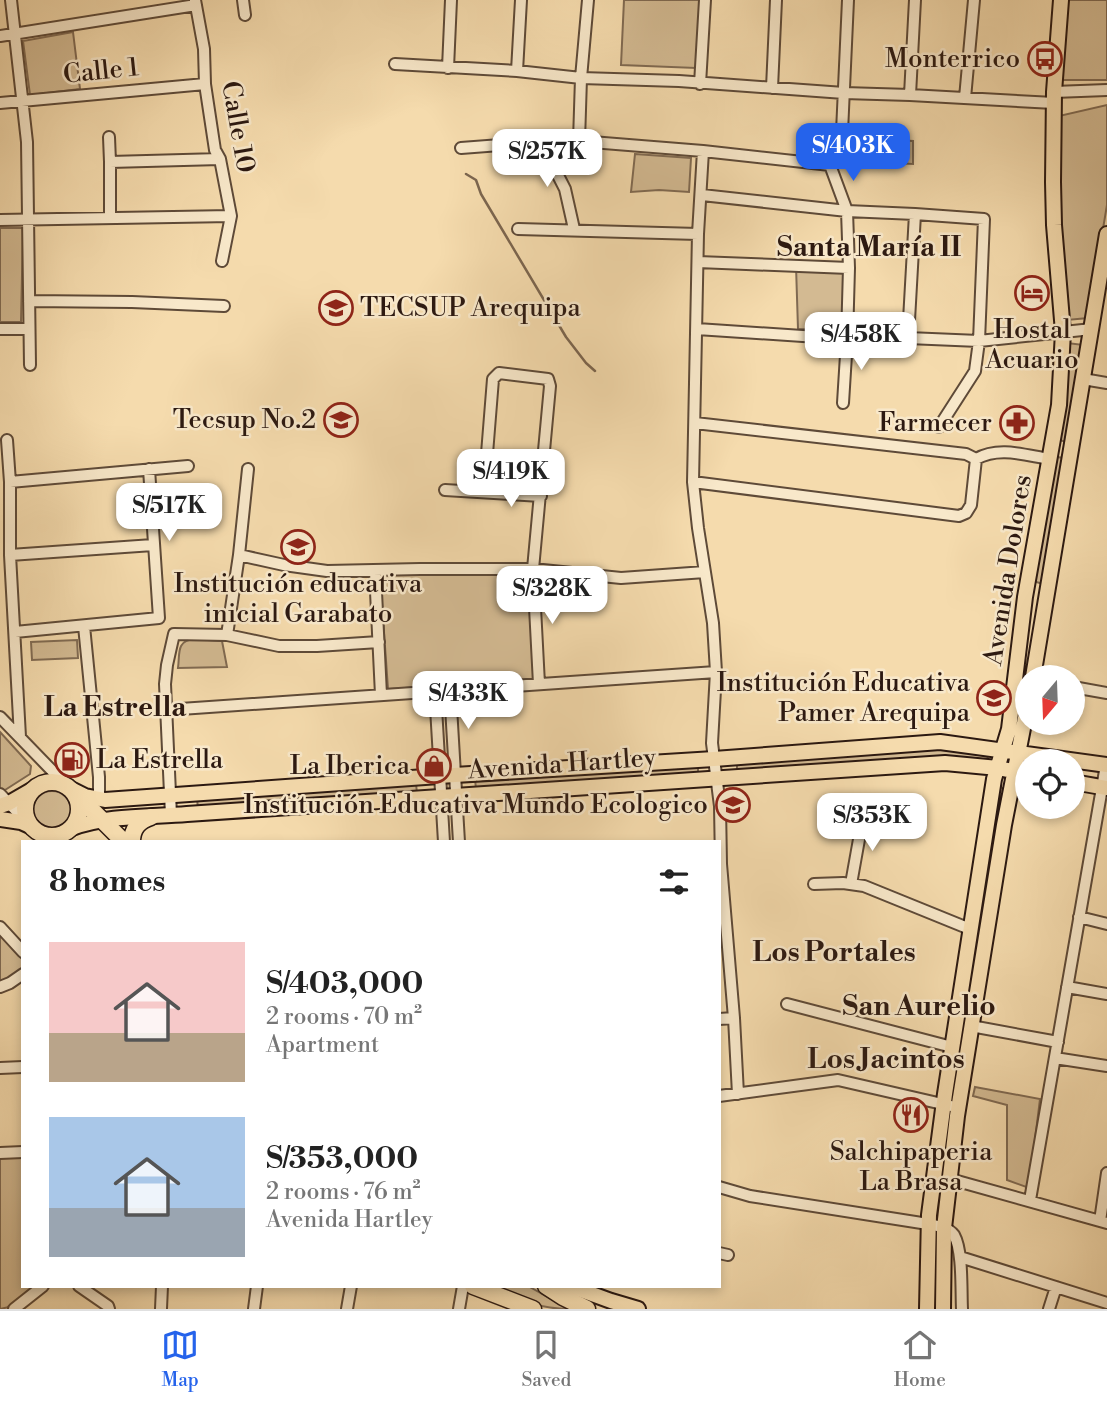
<!DOCTYPE html>
<html lang="en">
<head>
<meta charset="utf-8">
<style>
  body { margin:0; font-family:"Libre Bodoni",serif; background:#f6f6f6; color:#222; height:100vh; display:flex; flex-direction:column; font-size:26px; white-space:nowrap }
  * { box-sizing:border-box; margin:0 }
  p { font-size:23px; color:#767676 }
  .icon { flex:none; width:38px; height:38px; fill:none; stroke:currentColor; stroke-width:2; stroke-linecap:round; stroke-linejoin:round }
  .map { position:relative; flex:1; overflow:hidden }
  .sheet { position:absolute; left:21px; top:840px; width:700px; height:448px; display:flex; flex-direction:column; background:#fff; border-radius:0px; box-shadow:0 4px 10px #0003 }
  .sheet>* { flex:none }
  .needle { width:46px; rotate:199deg }
  .controls { position:absolute; left:1015px; top:665px; display:grid; gap:14px }
  .controls a { display:grid; place-items:center; width:70px; height:70px; border-radius:50%; background:#fff; box-shadow:0 4px 10px #0003; font-size:35px }
  .price { position:absolute; translate:-50% -60px; padding:0 16px; border-radius:14px; background:#fff; color:#222; font-size:23px; line-height:46px; filter:drop-shadow(0 2px 4px #0008) }
  .price::after { content:''; position:absolute; left:50%; top:42px; width:21px; height:16px; margin-left:-10px; background:inherit; clip-path:polygon(0 0,100% 0,50% 100%) }
  .price.selected { background:#2563eb; color:#fff }
  ul { padding:0; list-style:none }
  li { display:flex; align-items:center; gap:21px; height:175px; padding:0 28px }
  li span { display:grid; place-items:center; flex:none; width:196px; height:140px; border-radius:0px; color:#555 }
  li>.icon { margin-inline-start:auto }
  span .icon { width:84px; height:84px; fill:#fffc; stroke-width:1 }
  li b { font-size:30px }
  h2 { display:flex; justify-content:space-between; align-items:center; height:84px; padding:0 28px; font-size:30px }
  .tabs { display:flex; justify-content:space-around; align-items:center; height:98px; border-top:2px solid #e0e0e0; background:#fff; font-size:19px; color:#767676 }
  .tabs a { display:grid; justify-items:center; gap:4px }
  .tabs .selected { color:#2563eb }
  .map>svg:first-child { display:block }
  .green { fill:#d3ba92; stroke:#806a52; stroke-width:2 }
  .lines { fill:none; stroke-linecap:round; stroke-linejoin:round }
  .stream { stroke:#7c664f; stroke-width:2.5 }
  .minor-casing { stroke:#5e4a38; stroke-width:14 }
  .major-casing { stroke:#2c1911; stroke-width:18 }
  .highway-casing { stroke:#2c1911; stroke-width:19 }
  .minor { stroke:#f8e8ca; stroke-width:10 }
  .major { stroke:#f5dbad; stroke-width:14 }
  .highway { stroke:#f5dbad; stroke-width:16 }
  .labels { text-anchor:middle; dominant-baseline:central; stroke-width:5; stroke-linejoin:round; paint-order:stroke }
  .poi-label { font-size:26px; fill:#2c1911; stroke:#f8e8ca; text-anchor:end }
  .street-label { font-size:26px; fill:#2c1911; stroke:#f8e8ca }
  .neighbourhood-label { font-size:28px; font-weight:bold; fill:#2c1911; stroke:#f8e8ca }
</style>
</head>
<body>
<div class="map">
<svg width="1107" height="1309" viewBox="0 0 1107 1309">
  <rect width="100%" height="100%" fill="#f5dbad"/>
  <filter id="stains"><feTurbulence type="fractalNoise" baseFrequency=".00286" numOctaves="4"/><feColorMatrix values="0 0 0 0 .2 0 0 0 0 .09 0 0 0 0 .02 0 0 0 .5 -.17"/></filter>
  <radialGradient id="worn" r=".72"><stop offset=".6" stop-color="#630" stop-opacity="0"/><stop offset="1" stop-color="#630" stop-opacity=".3"/></radialGradient>
  <path class="green" d="M624 0H700L696 68 621 65Z
    M1067 0H1107V80H1061Z
    M73 32 80 89 30 95 23 41Z
    M1107 105V205L1088 318 1067 320 1058 216 1059 116Z
    M874 139 913 141V164L873 162Z
    M635 154 691 158 689 192 659 190 631 192Z
    M0 228H23L21 322H0Z
    M796 266 850 270V330L798 329Z
    M1067 343 1084 345 1067 442 1059 440Z
    M1056 457 1065 458 1043 584 1033 581Z
    M380 575H529L535 680 388 689Z
    M194 639 222 641 227 667 178 668C180 653 176 641 194 639Z
    M77 640 78 658 32 660 31 642Z
    M0 732 31 766 30 774 5 790 0 789Z
    M940 747 988 755 987 762 737 772V762Z
    M698 764V775L476 789 475 779Z
    M416 783 417 794 198 809 197 798Z
    M998 787 1006 789 953 1094 951 1093Z
    M33 810a19 19 0 1 1 38 0a19 19 0 1 1-38 0Z
    M0 933 23 960V969L4 981H0Z
    M975 1087 1040 1099 1029 1188 1007 1180V1105L973 1096Z
    M23 1156V1286H35L9 1307 0 1309V1157Z
    M491 1286H528L569 1309C538 1309 519 1299 491 1286Z"/>
  <g class="lines">
    <path class="stream" d="M466 174 476 180 481 194 566 337 586 363 595 371"/>
    <g class="minor-casing">
      <path id="minor" d="M11 0 27 142 30 365
        M195 0 204 49 205 84 215 150 220 159 231 216 222 261
        M243 0 245 15
        M0 36 196 5
        M395 64 517 71 581 78 679 81 844 93 910 95 1054 103
        M448 68 451 0
        M517 71 521 0
        M700 84 705 0
        M772 88 776 0
        M1054 92 1107 90
        M910 95 915 0
        M965 98 974 0
        M0 103 205 84
        M109 137 110 162
        M579 141 581 78 588 0
        M541 142 565 189 574 229
        M461 148 541 142 579 141 703 151 830 165
        M703 151 698 234 693 482 698 528 713 623 716 672 712 743 720 806 721 864 734 1018 738 1094
        M702 195 847 211 915 214 984 219 979 341 975 371 939 427
        M110 218V162L220 159
        M0 220 231 216
        M518 229 698 234
        M698 262 849 268
        M29 301 132 302 224 306
        M0 329H29
        M697 329 847 339 908 338 979 341 1092 329
        M908 338 915 214
        M1083 379 1107 383
        M843 403 847 339 849 268 847 211 830 165 842 132 848 0
        M7 440 10 482V555L20 737
        M976 459C999 446 1024 455 1049 459
        M10 482 188 466
        M693 482 959 516 966 513 971 505 976 459 966 454 695 423
        M445 490 541 496
        M484 491 493 379 499 373 548 379 550 386 533 569 539 684
        M10 555 153 545
        M239 555 284 565 327 571 420 569H533L621 578 705 572
        M375 571 381 695
        M84 626 99 777V799
        M15 632 159 618 149 469
        M227 635 239 555 248 469
        M1073 687 1107 693
        M450 690 459 842
        M435 691 444 842
        M166 710 716 672
        M0 717 66 785
        M0 794 29 824
        M171 815 165 684 167 665 174 634 227 635 279 646H317L379 642
        M814 884 843 883 864 886 970 929
        M851 884 863 817
        M1079 917 1107 924
        M0 927 23 952
        M0 987 10 983 23 974
        M1067 987 1107 994
        M787 1004 952 1047
        M719 1019 734 1018
        M971 1026 1058 1042
        M1055 1058 1107 1066
        M0 1068 23 1067
        M719 1096 838 1080 951 1106
        M0 1153 23 1152
        M950 1179 1107 1223
        M719 1187 750 1196 928 1224C937 1226 948 1227 954 1235 963 1251 961 1290 962 1309
        M1030 1200 1106 765
        M1100 1221 1107 1173
        M719 1253 728 1255
        M960 1257 1107 1303
        M79 1286 108 1306 109 1309
        M14 1309 43 1286
        M161 1309 162 1286
        M254 1309 257 1286
        M347 1309 351 1286
        M459 1309 463 1286
        M1049 1309 1056 1287"/>
    </g>
    <g class="major-casing">
      <path id="major" d="M1033 677 1107 234
        M1073 782 1107 788
        M73 790 85 796 105 800 439 776 714 759 940 742 1107 765
        M0 806 9 803 35 788
        M0 819 21 822 32 827
        M72 828C108 815 149 817 187 814L945 763 998 768 1027 774
        M570 1286 611 1301 638 1309
        M927 1309 929 1215 945 1094 994 779 1009 729 1025 597 1059 405 1063 332 1054 225 1053 182 1054 92 1061 0
        M943 1309 944 1228 957 1116 1004 825 1027 708"/>
    </g>
    <g class="highway-casing">
      <path id="highway" d="M25 809a27 27 0 1 1 54 0a27 27 0 1 1-54 0Z
        M76 794 124 842
        M132 842C132 828 139 821 151 817
        M473 1286 533 1309
        M546 1286 563 1297 587 1309"/>
    </g>
    <use href="#minor" class="minor"/>
    <use href="#major" class="major"/>
    <use href="#highway" class="highway"/>
  </g>
  <defs>
    <g id="bus-ring" transform="scale(1.75)"><circle r="9.5" fill="#f8e8ca" stroke="#8f2418" stroke-width="1.5"/><path d="M-5-6H5V4H4V6H2V4H-2V6H-4V4H-5ZM-3.5-4V0h7V-4ZM-3.5 1.2v1.5H-2V1.2ZM2 1.2v1.5H3.5V1.2Z" fill="#8f2418"/></g>
    <g id="hotel-ring" transform="scale(1.75)"><circle r="9.5" fill="#f8e8ca" stroke="#8f2418" stroke-width="1.5"/><path d="M-6-4.5h1.5V1H6V5H4.5V3h-9V5H-6ZM-4 0a1.8 1.8 0 1 1 3.6 0ZM.5 0V-2.5h3Q6-2.5 6 0Z" fill="#8f2418"/></g>
    <g id="university-ring" transform="scale(1.75)"><circle r="9.5" fill="#f8e8ca" stroke="#8f2418" stroke-width="1.5"/><path d="M0-5L7-2L0 1L-7-2ZM-4 1L0 2.5L4 1V4Q0 6-4 4Z" fill="#8f2418"/></g>
    <g id="school-ring" transform="scale(1.75)"><circle r="9.5" fill="#f8e8ca" stroke="#8f2418" stroke-width="1.5"/><path d="M0-5L7-2L0 1L-7-2ZM-4 1L0 2.5L4 1V4Q0 6-4 4Z" fill="#8f2418"/></g>
    <g id="pharmacy-ring" transform="scale(1.75)"><circle r="9.5" fill="#f8e8ca" stroke="#8f2418" stroke-width="1.5"/><path d="M-2-6h4v4h4v4h-4v4h-4v-4h-4v-4h4Z" fill="#8f2418"/></g>
    <g id="fuel-ring" transform="scale(1.75)"><circle r="9.5" fill="#f8e8ca" stroke="#8f2418" stroke-width="1.5"/><path d="M-5.5-6h7V0h2V4h1.3V-2.5L3-4.5l.8-.8L6-3V5H2.5V1h-1V6h-7ZM-4.2-4.7v3.2H.2V-4.7Z" fill="#8f2418"/></g>
    <g id="shop-ring" transform="scale(1.75)"><circle r="9.5" fill="#f8e8ca" stroke="#8f2418" stroke-width="1.5"/><path d="M-5-2.5h2.3a2.7 3.5 0 0 1 5.4 0H5L5.5 6h-11ZM-1.5-2.5h3a1.5 2.3 0 0 0-3 0Z" fill="#8f2418"/></g>
    <g id="restaurant-ring" transform="scale(1.75)"><circle r="9.5" fill="#f8e8ca" stroke="#8f2418" stroke-width="1.5"/><path d="M-5-6h1v4h1v-4h1v4h1v-4h1v5L-1.5 .5V6h-2V.5L-5-1ZM5-6V6H3V1.5H1.5Q1.5-4 5-6Z" fill="#8f2418"/></g>
  </defs>
  <g fill-rule="evenodd">
    <use href="#bus-ring" x="1045" y="59"/>
    <use href="#hotel-ring" x="1032" y="293"/>
    <use href="#university-ring" x="336" y="308"/>
    <use href="#school-ring" x="341" y="420"/>
    <use href="#pharmacy-ring" x="1017" y="423"/>
    <use href="#school-ring" x="298" y="547"/>
    <use href="#school-ring" x="994" y="698"/>
    <use href="#fuel-ring" x="72" y="760"/>
    <use href="#shop-ring" x="434" y="766"/>
    <use href="#school-ring" x="733" y="805"/>
    <use href="#restaurant-ring" x="911" y="1115"/>
  </g>
  <g class="labels">
    <g class="poi-label">
      <text x="1020" y="59">Monterrico</text>
      <text x="360" y="308" text-anchor="start">TECSUP Arequipa</text>
      <text x="1032" y="330" text-anchor="middle">Hostal<tspan x="1032" dy="30">Acuario</tspan></text>
      <text x="316" y="420">Tecsup No.2</text>
      <text x="992" y="423">Farmecer</text>
      <text x="298" y="584" text-anchor="middle">Institución educativa<tspan x="298" dy="30">inicial Garabato</tspan></text>
      <text x="970" y="683">Institución Educativa<tspan x="970" dy="30">Pamer Arequipa</tspan></text>
      <text x="96" y="760" text-anchor="start">La Estrella</text>
      <text x="410" y="766">La Iberica</text>
      <text x="708" y="805">Institución Educativa Mundo Ecologico</text>
      <text x="911" y="1152" text-anchor="middle">Salchipaperia<tspan x="911" dy="30">La Brasa</tspan></text>
    </g>
    <g class="street-label">
      <text transform="translate(101 71) rotate(-6)">Calle 1</text>
      <text transform="translate(238 127) rotate(80)">Calle 10</text>
      <text transform="translate(1008 570) rotate(-81)">Avenida Dolores</text>
      <text transform="translate(562 764) rotate(-4)">Avenida Hartley</text>
    </g>
    <g class="neighbourhood-label">
      <text x="869" y="247">Santa María II</text>
      <text x="115" y="707">La Estrella</text>
      <text x="834" y="952">Los Portales</text>
      <text x="919" y="1006">San Aurelio</text>
      <text x="886" y="1059">Los Jacintos</text>
    </g>
  </g>
  <rect width="100%" height="100%" filter="url(#stains)"/>
  <rect width="100%" height="100%" fill="url(#worn)"/>
</svg>
<div class="controls">
<a><svg class="needle" viewBox="-14 -14 28 28"><path d="M0-13l5 13h-10z" fill="#e53935"/><path d="M0 13l5-13h-10z" fill="#767676"/></svg></a>
<a><svg class="icon" aria-label="locate" viewBox="0 0 24 24"><circle cx="12" cy="12" r="6"/><path d="M12 2v4M12 18v4M2 12h4M18 12h4"/></svg></a>
</div>
<b class="price selected" style="left:853px;top:183px">S/403K</b>
<b class="price" style="left:547px;top:189px">S/257K</b>
<b class="price" style="left:861px;top:372px">S/458K</b>
<b class="price" style="left:511px;top:509px">S/419K</b>
<b class="price" style="left:169px;top:543px">S/517K</b>
<b class="price" style="left:552px;top:626px">S/328K</b>
<b class="price" style="left:468px;top:731px">S/433K</b>
<b class="price" style="left:872px;top:853px">S/353K</b>
<section class="sheet">
<h2>8 homes<svg class="icon" aria-label="filters" viewBox="0 0 24 24"><path d="M4 7h16M4 17h16"/><circle cx="9" cy="7" r="2"/><circle cx="15" cy="17" r="2"/></svg></h2>
<ul>
<li><span style="background:linear-gradient(#f6c9c9 65%,#b9a48a 0)"><svg class="icon" aria-label="home" viewBox="0 0 24 24"><path d="M3 11l9-7 9 7M6 9v11h12V9"/></svg></span><div><b>S/403,000</b><p>2 rooms · 70 m²</p><p>Apartment</p></div></li>
<li><span style="background:linear-gradient(#a9c7e8 65%,#9aa5b1 0)"><svg class="icon" aria-label="home" viewBox="0 0 24 24"><path d="M3 11l9-7 9 7M6 9v11h12V9"/></svg></span><div><b>S/353,000</b><p>2 rooms · 76 m²</p><p>Avenida Hartley</p></div></li>
</ul>
</section>
</div>
<nav class="tabs">
<a class="selected"><svg class="icon" aria-label="map" viewBox="0 0 24 24"><path d="M3 6l6-2 6 2 6-2v14l-6 2-6-2-6 2zM9 4v14M15 6v14"/></svg>Map</a>
<a><svg class="icon" aria-label="saved" viewBox="0 0 24 24"><path d="M7 4h10v16l-5-4-5 4z"/></svg>Saved</a>
<a><svg class="icon" aria-label="home" viewBox="0 0 24 24"><path d="M3 11l9-7 9 7M6 9v11h12V9"/></svg>Home</a>
</nav>
</body>
</html>
